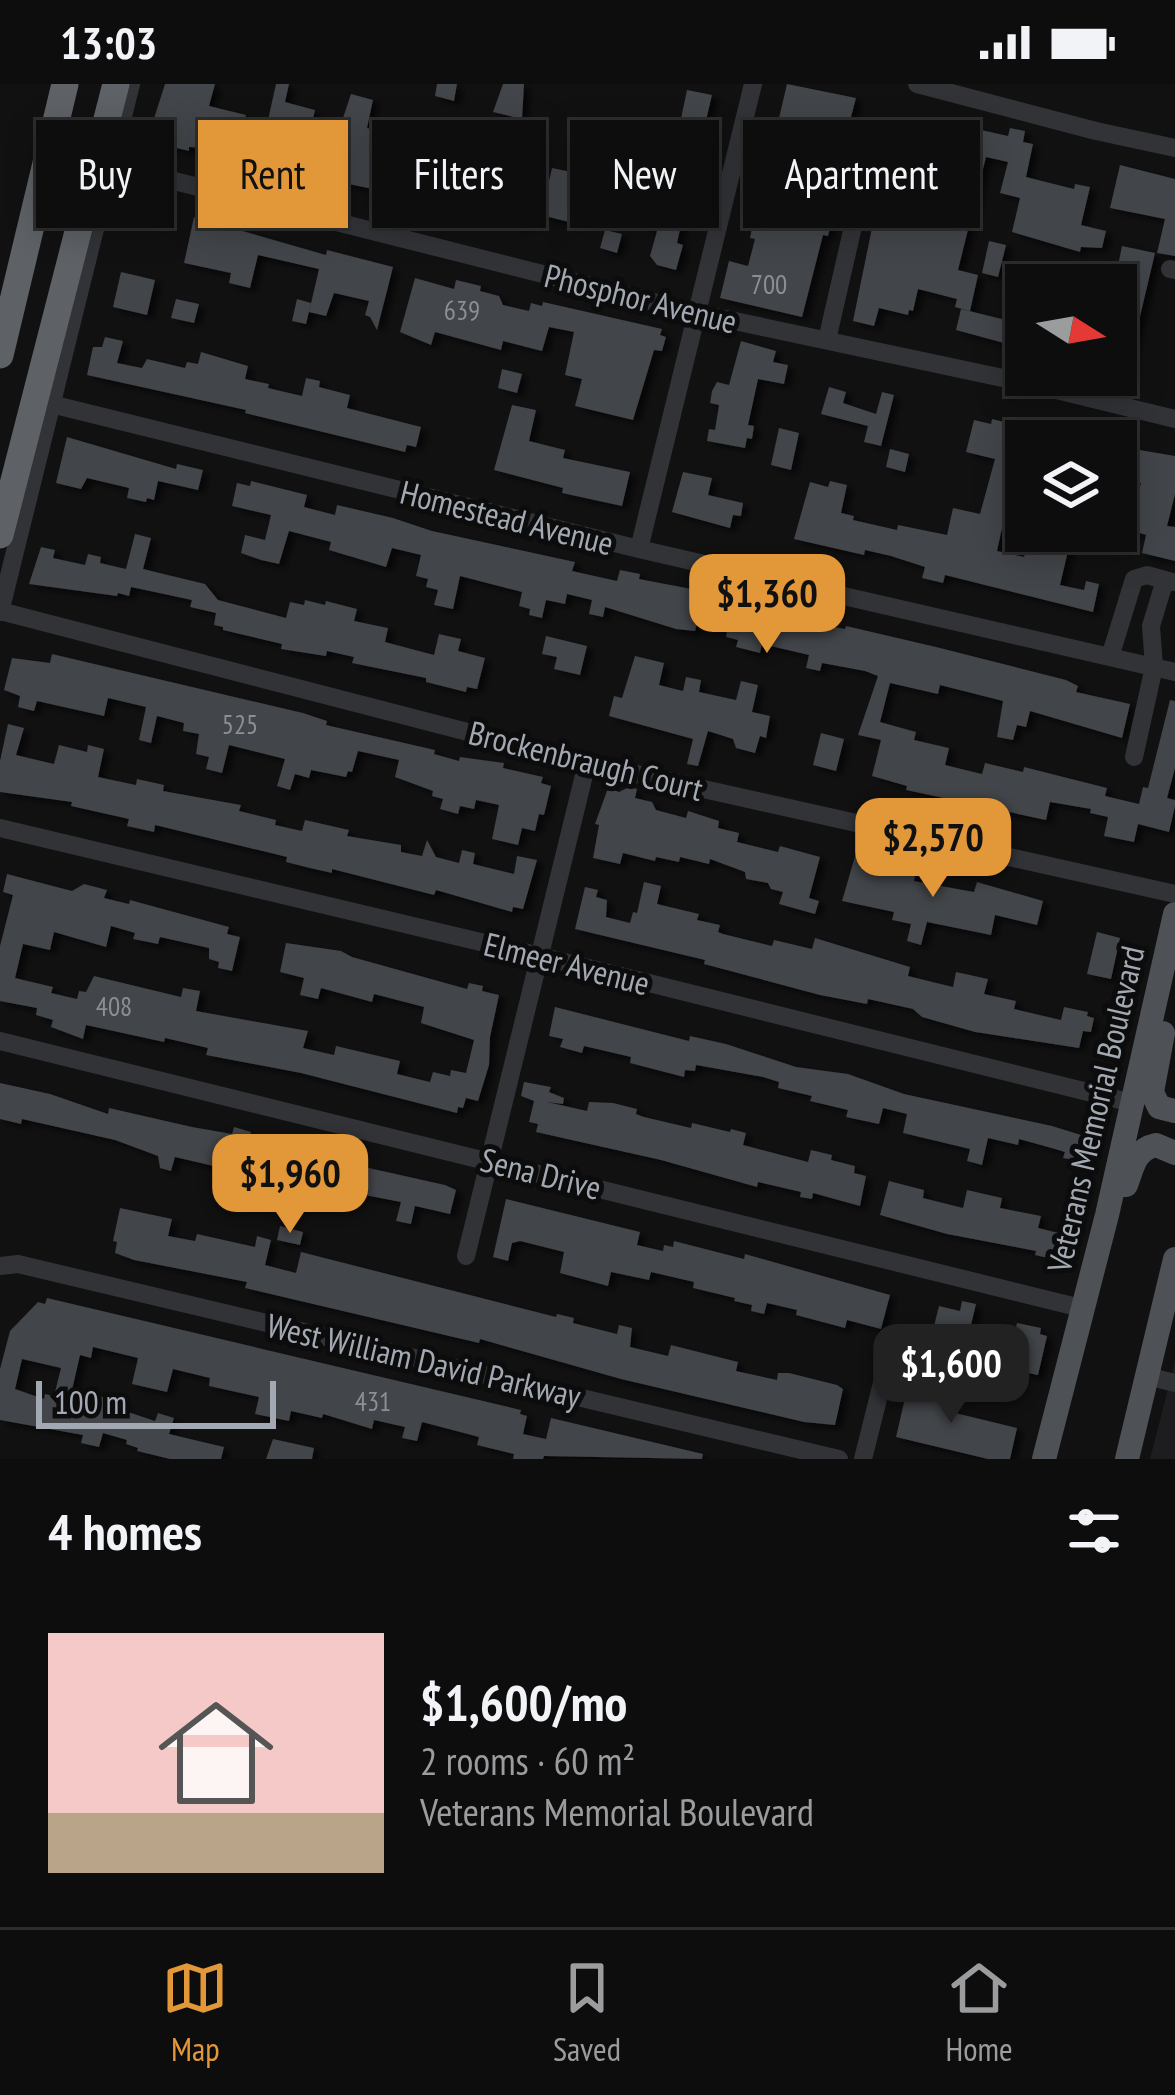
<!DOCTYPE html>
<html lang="en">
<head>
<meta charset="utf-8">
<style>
  body { margin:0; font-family:"PT Sans Narrow",sans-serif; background:#161617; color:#f1f3f6; height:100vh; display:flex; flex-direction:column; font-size:45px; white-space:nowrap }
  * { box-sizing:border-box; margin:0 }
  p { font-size:39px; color:#9a9c9e }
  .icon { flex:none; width:66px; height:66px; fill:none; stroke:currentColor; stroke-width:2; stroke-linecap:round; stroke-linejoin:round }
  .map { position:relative; height:1375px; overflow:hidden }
  .drawer { display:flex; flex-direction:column; background:#0d0d0e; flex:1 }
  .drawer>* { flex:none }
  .banner { position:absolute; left:36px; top:36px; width:1104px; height:108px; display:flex; gap:24px }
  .needle { width:78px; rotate:101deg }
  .buttons { position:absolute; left:1005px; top:180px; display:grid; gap:24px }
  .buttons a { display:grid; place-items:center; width:132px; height:132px; border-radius:0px; background:#0d0d0e; box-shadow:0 6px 30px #0003,0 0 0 3px #2d2d2e; font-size:60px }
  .scale { position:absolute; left:36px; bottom:30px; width:240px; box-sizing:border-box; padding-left:12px; border:6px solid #a3a9b2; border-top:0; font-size:33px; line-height:42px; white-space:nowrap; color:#a3a9b2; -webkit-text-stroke:9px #0c0c0d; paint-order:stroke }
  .price { position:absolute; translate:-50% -102px; padding:0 27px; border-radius:24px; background:#e29739; color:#111; font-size:39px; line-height:78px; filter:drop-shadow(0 3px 6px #0008) }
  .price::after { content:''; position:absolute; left:50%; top:72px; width:36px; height:27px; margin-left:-18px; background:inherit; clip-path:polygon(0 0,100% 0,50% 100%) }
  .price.selected { background:#222; color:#fff }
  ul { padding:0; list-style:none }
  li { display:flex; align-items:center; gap:36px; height:300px; padding:0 48px }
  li+li { border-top:3px solid #2d2d2e }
  li span { display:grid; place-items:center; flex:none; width:336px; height:240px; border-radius:0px; color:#555 }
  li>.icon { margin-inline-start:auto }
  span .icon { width:144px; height:144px; fill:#fffc; stroke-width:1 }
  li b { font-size:51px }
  h2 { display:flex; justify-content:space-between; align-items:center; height:144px; padding:0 48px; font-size:51px }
  .pill { padding:0 42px; border-radius:0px; background:#0d0d0e; box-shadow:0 6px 30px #0003,0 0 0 3px #2d2d2e; font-size:42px; line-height:108px }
  .pill.selected { background:#e29739; color:#111 }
  .status { display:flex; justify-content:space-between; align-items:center; height:84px; padding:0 60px; background:#0d0d0e; direction:ltr }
  .status svg { height:33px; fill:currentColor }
  .tab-bar { display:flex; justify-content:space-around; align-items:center; height:168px; border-top:3px solid #2d2d2e; background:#0d0d0e; font-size:33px; color:#9a9c9e }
  .tab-bar a { display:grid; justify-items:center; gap:6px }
  .tab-bar .selected { color:#e29739 }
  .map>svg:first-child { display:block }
  .built { fill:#1d1d1f }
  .building { fill:#424448; fill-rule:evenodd; filter:url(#shadow) }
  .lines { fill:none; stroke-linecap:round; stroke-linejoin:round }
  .minor { stroke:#323337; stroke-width:18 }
  .major { stroke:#4e5155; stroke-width:24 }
  .highway { stroke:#5e6267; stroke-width:27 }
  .labels { text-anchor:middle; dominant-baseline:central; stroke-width:10; stroke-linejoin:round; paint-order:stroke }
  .number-label { font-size:27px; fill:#8b9098 }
  .street-label { font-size:33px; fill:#a3a9b2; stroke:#0c0c0d }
</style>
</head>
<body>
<div class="status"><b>13:03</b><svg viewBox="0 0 49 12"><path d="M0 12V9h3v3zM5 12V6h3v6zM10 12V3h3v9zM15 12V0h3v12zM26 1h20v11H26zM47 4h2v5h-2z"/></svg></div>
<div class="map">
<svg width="1175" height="1375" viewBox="0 0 1175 1375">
  <defs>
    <filter id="shadow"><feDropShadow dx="6" dy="4" stdDeviation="3" flood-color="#0009"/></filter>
  </defs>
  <rect width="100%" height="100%" fill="#111112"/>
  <path class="built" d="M1175 1278V1375H1150Z"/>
  <path class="building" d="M165 0H215L209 22 246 31 237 66 189 63V67L156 59 158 49 150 47Z
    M276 0H289L285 18 315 26 311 43 338 49 351 10 373 16 367 44 392 50 387 71 413 76 415 69 472 83 468 98 509 108 513 95 521 97 523 92 549 97 552 84 586 91 578 134 570 133 569 138 529 128 525 142H517L488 130 489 125 453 116 451 126 405 115 406 112 258 81Z
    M437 0H457L454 17 435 12Z
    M503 0H524L522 35 493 28Z
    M787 0 856 14 847 48 872 55 858 112 846 117 837 115 828 152 823 151 802 233 720 214 729 177 748 182 755 155 750 154 754 134 745 132 751 105 800 116 802 107 816 111 826 69 813 66 815 60 775 51Z
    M687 6 712 11 698 70 675 63 664 110 613 98 620 71 632 73 633 67 649 71 656 45 679 44Z
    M963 42 1008 52 1010 44 1025 47 1023 58 1033 60 1026 93 1074 105 1075 100 1090 103 1081 141 1106 147 1102 164 1081 163 1080 168 1012 148 1020 114 1000 109 1008 78 986 73 958 186 978 191 970 227 955 223 957 215 918 205 913 227 909 226 908 231 879 224 874 242 853 237 875 129 883 131 884 125 901 129 909 97 932 103 927 96 948 102Z
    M1120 81 1175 95V172L1157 169 1165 135 1110 124Z
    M652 114 681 122 678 131 683 132 677 159 683 161 676 186 657 181 650 172 657 147 645 144Z
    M194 133 326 171 327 166 393 183 377 246 370 233 365 231 369 217 334 209 326 232 309 228 319 185 258 171 250 204 229 199 231 189 184 179Z
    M605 146 622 150 617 169 600 164Z
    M989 157 1006 161 998 193 982 189Z
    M1122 162 1155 169 1128 283 1116 280 1114 201Z
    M121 188 155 196 147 231 113 223Z
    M415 194 454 205 456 196 481 202 480 207 499 212 503 221 529 227 531 219 542 222 543 218 662 245 660 251 666 253 662 267 654 266 633 336 575 322 582 295 565 291 574 248 549 243 542 267 503 257 501 266 435 248 431 261 400 248Z
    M1010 202 1026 206 1015 262 956 246 961 225 1002 235Z
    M176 215 199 220 194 239 171 234Z
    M297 215 311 219 306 240 292 237Z
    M105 253 123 257 117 279 142 284 147 275 185 284 187 278 198 280 201 268 248 282 245 295 269 300 268 304 302 312 306 294 320 297 319 303 350 311 347 324 421 343 416 363 407 361 405 368 245 329 246 326 87 291 93 263H102Z
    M741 257 776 267 773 278 788 281 784 300 758 295 748 341 754 342 752 355 747 354 745 364 707 357 709 345 715 346 719 321 710 319 712 307 717 298 729 301Z
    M502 285 522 290 517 309 498 304Z
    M829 303 846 308 843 319 876 330 882 308 894 311 881 362 864 358 868 342 821 330Z
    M512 321 536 326 529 357 565 366 563 374 630 388 622 422 562 409 563 404 494 386Z
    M992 335 1036 346 1034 357H1026V441L1004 435 997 467 1024 473 1031 447H1051L1071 454 1060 501 1084 506 1086 497 1099 500 1093 528 945 491 943 499 922 494 925 483 891 472 865 466 864 471 794 455 810 398 828 403 830 397 847 401 841 429 854 432 853 436 897 446 898 441 947 451 953 424 980 430 995 375 966 368 974 336 991 340Z
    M779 344 799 349 791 386 771 381Z
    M67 353 176 385 177 380 203 386 198 406 158 397 154 416 147 414 146 418 127 414 129 404 87 394 81 405 56 399Z
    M1116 362 1175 372V410L1167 442 1175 443V477L1142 469 1146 451 1130 446 1141 399 1116 393Z
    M890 365 909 370 905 388 886 383Z
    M683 388 712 394 708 411 743 419 741 432 733 431 730 444 672 428Z
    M251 397 307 411 304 423 335 431 337 421 393 434 432 447 575 478 572 487 617 497 620 486 640 490 639 495 718 510 717 516 741 525 845 545 846 542 936 563 1066 596 1078 602 1076 608 1130 620 1122 654 1030 627 1026 643 1017 641 1013 656 997 653 1003 617 940 601 938 610 890 599 880 638 916 648 914 656 949 664 945 681 982 690 985 679 1023 688 1024 683 1107 704 1105 712 1139 720 1143 703 1148 704 1170 616 1175 617V684L1167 714 1175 716V722L1169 748 1138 740 1134 758 1104 752 1108 733 1090 729 1091 725 1050 718 1046 736 906 706 907 702 872 692 881 656 858 651 878 592 865 587 822 579 820 587 806 584 809 571 762 560 760 569 736 563 738 556 726 553 727 547 697 540 695 547 676 545 605 523 603 533 589 530 592 516 567 510 565 520 546 516 542 534 529 531 530 525 519 522 522 508 460 492 453 525 434 521 438 506 426 503 428 495 416 492 421 471 392 464 386 483 329 466 331 458 289 447 279 480 261 476 241 469 245 451 265 456 271 431 232 422 237 399 250 402Z
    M135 450 151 454 143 485 205 500 218 516 286 534 290 518 304 521 305 516 325 521 326 517 357 525 354 537 388 544 385 558 434 571 439 550 461 555 458 567 485 574 477 605 467 603 466 608 426 598V594L352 579 354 573 327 567 326 572 281 565 282 560 223 546V543L214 541 216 529 190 523 192 516 131 503 129 512 118 509 117 512 29 500 41 463 55 466 53 474 85 481 88 470 101 473 100 479 126 485Z
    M546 552 587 562 580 591 554 585 557 573 542 570Z
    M52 570 303 629 327 637 326 641 435 666 434 670 459 677 460 673 504 679 503 684 543 693 541 699 551 702 544 731 539 730 535 747 522 744 518 761 492 755 499 721 476 716 474 725 460 722 458 730 440 725 443 715 432 712 433 707 395 693 399 676 358 667 352 688 348 687 346 693 311 686 309 694 295 690 290 706 277 702 285 675 229 661 222 689 206 685 209 673 196 670 199 650 183 647 184 639 157 632 151 659 139 656 146 623 108 614 104 632 37 617 34 627 18 623 20 612 4 606 12 574 50 579Z
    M635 572 664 579 659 601 683 607 686 593 701 596 699 608 736 616 741 597 758 601 752 628 770 632 766 654 760 652 755 669 736 664 733 655 708 647 698 682 687 680 693 655 609 632 614 612 622 614Z
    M8 640 24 644 16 671 54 680 59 661 87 668 88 661 104 665 98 693 136 701 137 695 164 701 163 707 241 721 239 727 276 736 275 741 302 747 305 736 349 746 347 752 401 761V768L422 772 427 756 436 773 459 779 462 766 475 769 473 780 514 790 517 772 537 776 523 825 513 823 512 828 436 806 434 811 332 785V789L310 784 286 778 287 773 155 741 154 748 127 742 129 735 71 722 72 718 0 708V677Z
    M821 649 844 655 836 687 813 681Z
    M629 703 637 705 635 714 652 718 656 726 686 734 688 727 719 737 718 744 739 749 737 758 778 768 780 762 820 773 809 814 819 817 815 830 779 820 783 808 771 805 768 799 746 795 745 788 710 775 709 780 680 773 679 778 656 773 655 777 623 769 620 780 593 774 599 741 595 740 608 704 619 708Z
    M856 769 901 781 899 788 915 792 914 797 974 808 977 798 1043 817 1037 841 995 831 991 851 927 838 921 861 907 857 911 840 892 836 894 828 842 817Z
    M7 790 72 807 84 800 107 806 104 814 129 820 130 816 229 843 227 850 240 853 232 887 218 884 219 878 209 875V864L160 853 158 860 133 855 135 849 111 842 106 863 54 848 50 866 23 860 15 894 53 903 51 909 77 915 79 907 86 908 94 892 181 913 183 904 200 907 196 927 308 947 303 964 334 971 336 962 400 977 397 990 430 998 433 988 450 992 451 986 466 989 474 956 421 939 424 923 374 910 372 918 321 904 318 915 300 911 304 894 280 888 286 859 341 867 352 873 467 905 469 899 483 902 482 907 499 911 490 953 489 981 478 1017 466 1014 463 1024 458 1023 457 1029 301 989 206 971 208 964 165 954 164 958 86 941 83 955 51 943 53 936 36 931 37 924 0 917V862L13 811 3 808Z
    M644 798 661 802 657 820 699 830 697 836 720 841 718 848 723 850 772 862 774 856 812 865 815 854 910 883 908 892 953 903 956 888 988 895 984 910 1016 917 1014 925 1061 936 1064 923 1088 928 1087 932 1094 934 1091 948 1083 947 1079 964 975 948 922 933 913 925 868 915 867 920 820 911 704 880 705 876 575 845 585 803 598 806 596 813 607 816 606 833 630 839 633 828 637 829Z
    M1097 848 1120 854 1111 895 1087 890Z
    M555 923 689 957 690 952 726 960 796 983 848 990 904 1010 1052 1042 1094 1055 1088 1079 1063 1074 1065 1068 1048 1063 1019 1055 1018 1061 988 1054 982 1081 967 1077 970 1065 903 1049 907 1030 883 1024 879 1040 846 1033 848 1026 810 1017 812 1012 778 1004 779 998 763 993 696 981 695 987 685 986 684 993 630 979 631 973 584 962 582 969 560 963 563 955 549 952Z
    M524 998 551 1003 549 1008 564 1014 563 1020 547 1018 587 1027 589 1018 613 1019 637 1025 636 1030 644 1033 691 1044 692 1039 730 1048 731 1045 746 1049 743 1061 808 1078 811 1066 832 1071 831 1076 855 1082 854 1089 866 1092 860 1122 813 1109 812 1115 800 1113 801 1108 758 1098 757 1103 661 1076 536 1048 538 1040 529 1038 534 1017 521 1012Z
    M0 999 50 1010 108 1030 109 1024 192 1043 232 1050 234 1043 251 1048 235 1103 218 1099 222 1084 175 1073 171 1087 160 1084 158 1072 115 1056 22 1035 21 1040 0 1035Z
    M272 1055 324 1074 445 1101 456 1106 450 1130 415 1122 411 1140 396 1137 401 1118 323 1103 324 1099 289 1090 287 1102 262 1096Z
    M889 1097 924 1106 923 1114 963 1124 967 1106 1002 1114 1000 1124 1041 1132 1038 1144 1071 1152 1065 1178 1035 1171 1036 1167 947 1150 880 1131Z
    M506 1115 640 1148 637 1161 663 1167 664 1161 673 1163 674 1157 744 1175 745 1170 890 1211 881 1245 847 1236 845 1244 796 1231 797 1226 767 1219 764 1230 751 1227 752 1221 734 1217 735 1214 693 1204 694 1198 651 1188 649 1196 611 1188 608 1202 560 1189 564 1168 520 1157 512 1159 508 1177 493 1173Z
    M120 1124 172 1135 168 1152 195 1157 197 1150 255 1163 257 1152 271 1156 265 1181 296 1189 301 1168 556 1233 557 1230 574 1234 573 1239 617 1250 619 1241 632 1244 630 1263 668 1272 671 1261 738 1278 736 1287 777 1296 778 1289H789L837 1301 843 1305 835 1341 804 1338 621 1295 480 1255 479 1259 245 1204 247 1198 134 1176 115 1169 117 1158 113 1157Z
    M280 1142 303 1148 300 1161 277 1156Z
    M47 1214 521 1326 520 1330 527 1332 523 1350 546 1355 551 1334 703 1370 702 1375 544 1372 543 1375H513L514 1370 477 1361 479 1353 422 1338 417 1357 402 1354 405 1343 374 1336 372 1345 323 1330 322 1334 291 1327 289 1337 255 1330 259 1313 209 1302 210 1294 173 1285 167 1308 132 1300 138 1274 93 1263 91 1274 80 1271 72 1306 124 1318 122 1326 155 1337 158 1329 174 1334 169 1350 224 1363 221 1375H170L137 1367 138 1364 126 1360 127 1356 103 1349 99 1363 81 1359 83 1351 0 1336V1285L10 1247 38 1218 45 1220ZM22 1275 61 1284 54 1312 45 1310 44 1315 15 1305Z
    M962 1217 976 1220 964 1270 929 1262 939 1222 960 1227Z
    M1017 1239 1041 1244 1040 1250 1047 1252 1038 1291 1006 1285Z
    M909 1297 947 1305 943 1326 1017 1344 1010 1375H988L896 1353Z
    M273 1355 314 1364 312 1375H266Z"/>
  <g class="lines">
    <path class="minor" d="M917 0 1096 47 1175 64
      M111 81 697 229 1040 302 1175 335
      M1170 185 1175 186
      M827 256 857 125
      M51 320 639 465 1175 588
      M639 465 753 0
      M0 527 587 679 1175 810
      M0 528 131 0
      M1110 573 1134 495 1147 491 1172 498
      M1134 673 1154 583 1151 542 1165 496
      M0 744 540 872 1132 1019
      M0 957 1081 1224
      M466 1172 587 679
      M0 1182 18 1180 839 1375
      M1147 1292 1175 1299
      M863 1375 883 1295"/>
    <path class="major" d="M1163 949 1152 1008 1159 1023 1175 1027
      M1126 1101C1133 1083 1134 1066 1156 1061L1175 1069
      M1044 1375 1107 1131 1175 830
      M1127 1375 1175 1175"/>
    <path class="highway" d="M0 271 65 0
      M0 451 116 0"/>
  </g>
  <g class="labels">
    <g class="number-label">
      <text x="769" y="200">700</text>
      <text x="462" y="226">639</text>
      <text x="240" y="640">525</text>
      <text x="114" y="922">408</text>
      <text x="373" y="1317">431</text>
    </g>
    <g class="street-label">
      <text transform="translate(641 214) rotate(14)">Phosphor Avenue</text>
      <text transform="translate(507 433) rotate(14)">Homestead Avenue</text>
      <text transform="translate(586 676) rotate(14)">Brockenbraugh Court</text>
      <text transform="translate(567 879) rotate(14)">Elmeer Avenue</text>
      <text transform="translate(1095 1025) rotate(-77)">Veterans Memorial Boulevard</text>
      <text transform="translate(541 1089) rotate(14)">Sena Drive</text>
      <text transform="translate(424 1276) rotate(13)">West William David Parkway</text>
    </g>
  </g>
</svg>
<div class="buttons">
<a><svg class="needle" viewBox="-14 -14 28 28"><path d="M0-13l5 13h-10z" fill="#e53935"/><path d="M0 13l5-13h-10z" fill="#9a9c9e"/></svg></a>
<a><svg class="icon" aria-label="layers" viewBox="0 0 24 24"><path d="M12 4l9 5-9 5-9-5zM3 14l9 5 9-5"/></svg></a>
</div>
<div class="scale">100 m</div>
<b class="price" style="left:767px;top:572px">$1,360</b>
<b class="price" style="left:933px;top:816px">$2,570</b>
<b class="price" style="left:290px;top:1152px">$1,960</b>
<b class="price selected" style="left:951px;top:1342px">$1,600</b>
<div class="banner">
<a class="pill">Buy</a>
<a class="pill selected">Rent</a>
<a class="pill">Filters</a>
<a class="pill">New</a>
<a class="pill">Apartment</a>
</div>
</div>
<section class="drawer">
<h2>4 homes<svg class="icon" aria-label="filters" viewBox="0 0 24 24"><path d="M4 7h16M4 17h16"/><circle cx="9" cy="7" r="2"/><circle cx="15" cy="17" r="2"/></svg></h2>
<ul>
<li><span style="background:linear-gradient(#f6c9c9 75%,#b9a48a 0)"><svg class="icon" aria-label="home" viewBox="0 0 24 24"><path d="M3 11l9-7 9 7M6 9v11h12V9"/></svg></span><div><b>$1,600/mo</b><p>2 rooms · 60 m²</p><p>Veterans Memorial Boulevard</p></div></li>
</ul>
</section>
<nav class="tab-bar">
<a class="selected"><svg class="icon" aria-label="map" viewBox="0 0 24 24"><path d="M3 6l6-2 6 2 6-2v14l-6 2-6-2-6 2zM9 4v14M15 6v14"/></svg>Map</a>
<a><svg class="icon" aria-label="saved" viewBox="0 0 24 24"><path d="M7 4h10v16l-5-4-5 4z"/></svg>Saved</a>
<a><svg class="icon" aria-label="home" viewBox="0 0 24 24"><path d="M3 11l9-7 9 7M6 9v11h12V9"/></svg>Home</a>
</nav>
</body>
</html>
